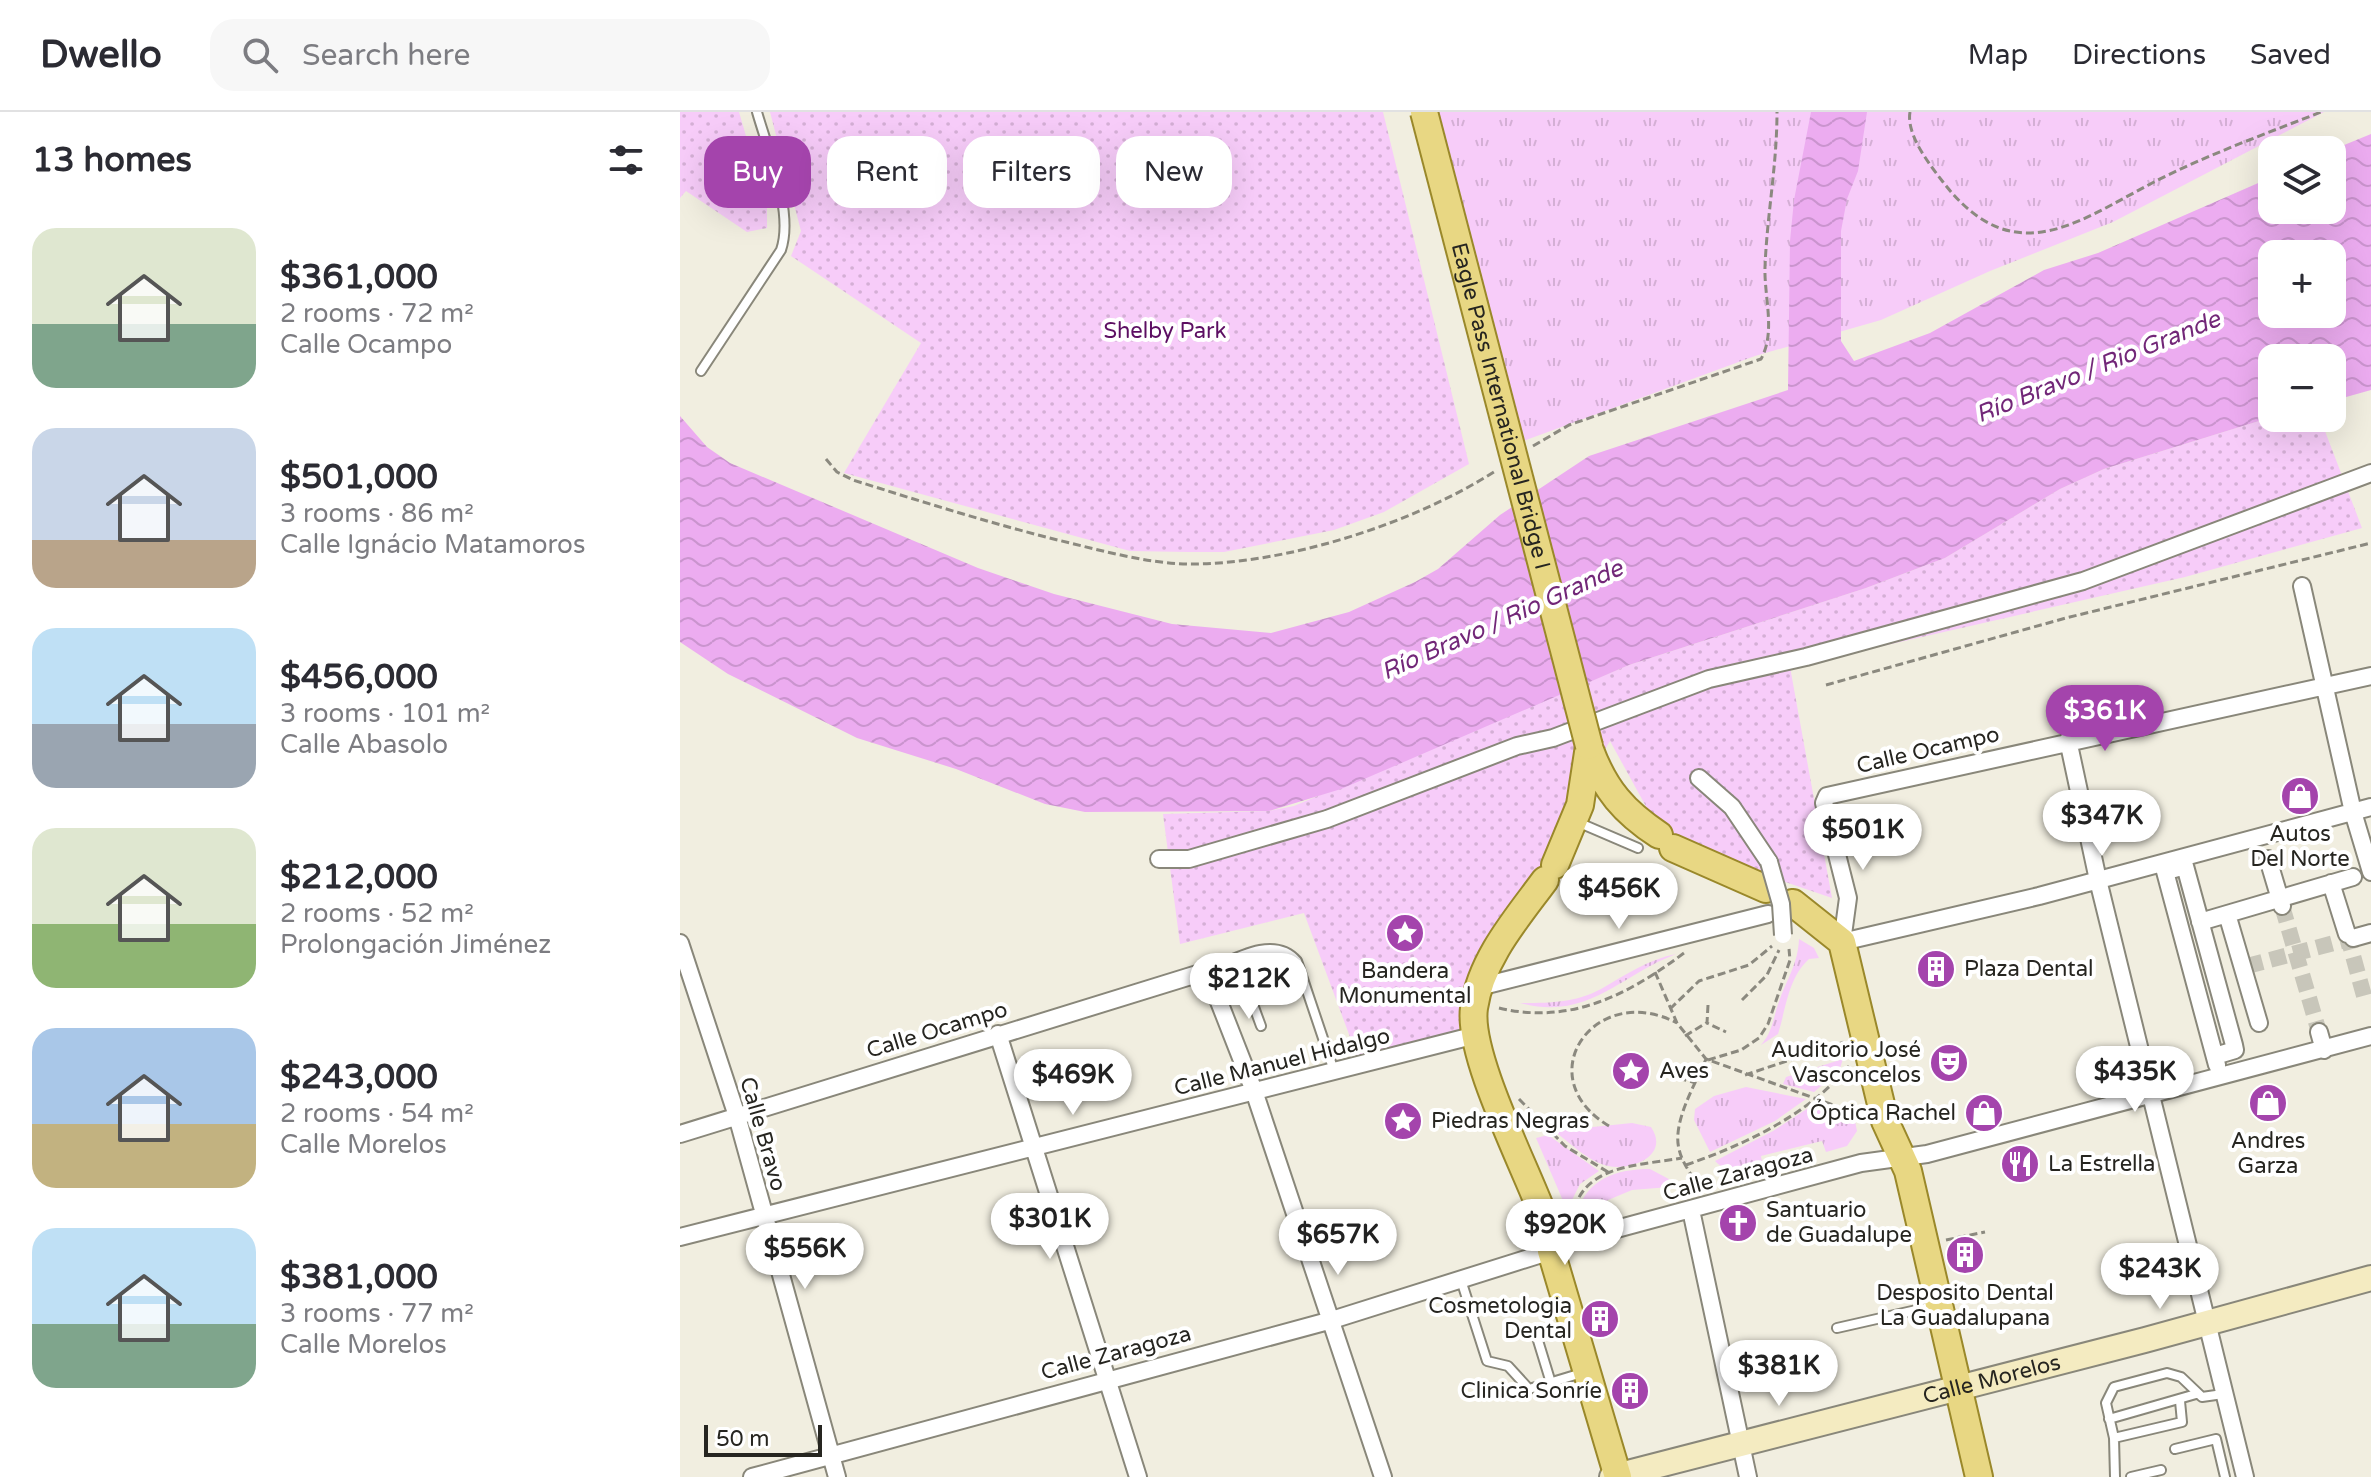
<!DOCTYPE html>
<html lang="en">
<head>
<meta charset="utf-8">
<style>
  body { margin:0; font-family:"Varela Round",sans-serif; background:#f7f7f7; color:#2b2b33; height:100vh; display:flex; flex-direction:column; font-size:30px; white-space:nowrap }
  * { box-sizing:border-box; margin:0 }
  p { font-size:26px; color:#7c7c81 }
  .icon { flex:none; width:44px; height:44px; fill:none; stroke:currentColor; stroke-width:2; stroke-linecap:round; stroke-linejoin:round }
  .map { position:relative; flex:1; overflow:hidden }
  .side { display:flex; flex-direction:column; background:#fff; width:680px }
  .side>* { flex:none }
  .guide { position:absolute; left:24px; top:24px; width:760px; height:72px; display:flex; gap:16px }
  .buttons { position:absolute; left:1578px; top:24px; display:grid; gap:16px }
  .buttons a { display:grid; place-items:center; width:88px; height:88px; border-radius:16px; background:#fff; box-shadow:0 8px 32px #0002; font-size:40px }
  .scale { position:absolute; left:24px; bottom:20px; width:118px; box-sizing:border-box; padding-left:8px; border:4px solid #262520; border-top:0; font-size:22px; line-height:28px; white-space:nowrap; color:#262520; -webkit-text-stroke:6px #fff; paint-order:stroke }
  .price { position:absolute; translate:-50% -68px; padding:0 18px; border-radius:28px; background:#fff; color:#222; font-size:26px; line-height:52px; filter:drop-shadow(0 2px 4px #0008) }
  .price::after { content:''; position:absolute; left:50%; top:48px; width:24px; height:18px; margin-left:-12px; background:inherit; clip-path:polygon(0 0,100% 0,50% 100%) }
  .price.current { background:#a444ac; color:#fff }
  ul { padding:0; list-style:none }
  li { display:flex; align-items:center; gap:24px; height:200px; padding:0 32px }
  li span { display:grid; place-items:center; flex:none; width:224px; height:160px; border-radius:24px; color:#555 }
  li>.icon { margin-inline-start:auto }
  span .icon { width:96px; height:96px; fill:#fffc; stroke-width:1 }
  li b { font-size:34px }
  h2 { display:flex; justify-content:space-between; align-items:center; height:96px; padding:0 32px; font-size:34px }
  .chip { padding:0 28px; border-radius:24px; background:#fff; box-shadow:0 8px 32px #0002; font-size:28px; line-height:72px }
  .chip.current { background:#a444ac; color:#fff }
  header { display:flex; align-items:center; gap:48px; box-sizing:border-box; height:112px; padding:0 40px; background:#fff; border-bottom:2px solid #e1e1e2 }
  header strong { font-size:38px }
  nav { display:flex; gap:44px; margin-inline-start:auto; font-size:28px }
  .search { width:560px; height:72px; background:#f7f7f7; display:flex; align-items:center; gap:20px; box-sizing:border-box; padding:0 28px; border-radius:24px; color:#7c7c81; font-size:30px }
  main { display:flex; flex:1; min-height:0 }
  .map>svg:first-child { display:block }
  .grass { fill:url(#grass-tufts) }
  .park { fill:url(#park-dots) }
  .water { fill:url(#water-waves); fill-rule:evenodd }
  .lines { fill:none; stroke-linecap:round; stroke-linejoin:round }
  .street-tunnel { stroke:#c8c6ba; stroke-width:16; stroke-dasharray:16 8; stroke-linecap:butt }
  .lane-casing { stroke:#89877a; stroke-width:12 }
  .street-casing { stroke:#89877a; stroke-width:20 }
  .secondary-casing { stroke:#89877a; stroke-width:28 }
  .primary-casing { stroke:#9a882a; stroke-width:30 }
  .path { stroke:#8b897f; stroke-width:3; stroke-dasharray:8 4; stroke-linecap:butt }
  .lane { stroke:#fff; stroke-width:8 }
  .street { stroke:#fff; stroke-width:16 }
  .secondary { stroke:#f4ebc1; stroke-width:24 }
  .primary { stroke:#e8d783; stroke-width:26 }
  .street-bridge-casing { stroke:#89877a; stroke-width:20; stroke-linecap:butt }
  .primary-bridge-casing { stroke:#9a882a; stroke-width:30; stroke-linecap:butt }
  .street-bridge { stroke:#fff; stroke-width:16 }
  .primary-bridge { stroke:#e8d783; stroke-width:26 }
  .labels { text-anchor:middle; dominant-baseline:central; stroke-width:8; stroke-linejoin:round; paint-order:stroke }
  .park-label { font-size:22px; fill:#5c0e62; stroke:#fff }
  .street-label { font-size:22px; fill:#262520; stroke:#fff }
  .poi-label { font-size:22px; fill:#262520; stroke:#fff; text-anchor:start }
  .water-label { font-size:24px; font-style:italic; fill:#722778; stroke:#fff }
</style>
</head>
<body>
<header>
<strong>Dwello</strong>
<div class="search"><svg class="icon" aria-label="search" viewBox="0 0 24 24"><circle cx="10" cy="10" r="6"/><path d="M15 15l6 6"/></svg>Search here</div>
<nav><a>Map</a><a>Directions</a><a>Saved</a></nav>
</header>
<main>
<section class="side">
<h2>13 homes<svg class="icon" aria-label="filters" viewBox="0 0 24 24"><path d="M4 7h16M4 17h16"/><circle cx="9" cy="7" r="2"/><circle cx="15" cy="17" r="2"/></svg></h2>
<ul>
<li><span style="background:linear-gradient(#dfe7d0 60%,#7fa58c 0)"><svg class="icon" aria-label="home" viewBox="0 0 24 24"><path d="M3 11l9-7 9 7M6 9v11h12V9"/></svg></span><div><b>$361,000</b><p>2 rooms · 72 m²</p><p>Calle Ocampo</p></div></li>
<li><span style="background:linear-gradient(#c9d6e8 70%,#b9a48a 0)"><svg class="icon" aria-label="home" viewBox="0 0 24 24"><path d="M3 11l9-7 9 7M6 9v11h12V9"/></svg></span><div><b>$501,000</b><p>3 rooms · 86 m²</p><p>Calle Ignácio Matamoros</p></div></li>
<li><span style="background:linear-gradient(#bfe0f5 60%,#9aa5b1 0)"><svg class="icon" aria-label="home" viewBox="0 0 24 24"><path d="M3 11l9-7 9 7M6 9v11h12V9"/></svg></span><div><b>$456,000</b><p>3 rooms · 101 m²</p><p>Calle Abasolo</p></div></li>
<li><span style="background:linear-gradient(#dfe7d0 60%,#8fb573 0)"><svg class="icon" aria-label="home" viewBox="0 0 24 24"><path d="M3 11l9-7 9 7M6 9v11h12V9"/></svg></span><div><b>$212,000</b><p>2 rooms · 52 m²</p><p>Prolongación Jiménez</p></div></li>
<li><span style="background:linear-gradient(#a9c7e8 60%,#c2b280 0)"><svg class="icon" aria-label="home" viewBox="0 0 24 24"><path d="M3 11l9-7 9 7M6 9v11h12V9"/></svg></span><div><b>$243,000</b><p>2 rooms · 54 m²</p><p>Calle Morelos</p></div></li>
<li><span style="background:linear-gradient(#bfe0f5 60%,#7fa58c 0)"><svg class="icon" aria-label="home" viewBox="0 0 24 24"><path d="M3 11l9-7 9 7M6 9v11h12V9"/></svg></span><div><b>$381,000</b><p>3 rooms · 77 m²</p><p>Calle Morelos</p></div></li>
</ul>
</section>
<div class="map">
<svg width="1691" height="1365" viewBox="0 0 1691 1365">
  <defs>
    <pattern id="grass-tufts" width="24" height="20" patternUnits="userSpaceOnUse" patternTransform="scale(2)"><rect width="24" height="20" fill="#f7ccf9"/><path d="M3 7l-1-3M5 7V3M7 7l1-3M15 17l-1-3M17 17v-4M19 17l1-3" fill="none" stroke="#d4afd5"/></pattern>
    <pattern id="park-dots" width="8" height="8" patternUnits="userSpaceOnUse" patternTransform="scale(2)"><rect width="8" height="8" fill="#f7ccf9"/><path d="M2 2h.1M6 6h.1" fill="none" stroke="#d4afd5" stroke-width="1.8" stroke-linecap="round"/></pattern>
    <pattern id="water-waves" width="16" height="10" patternUnits="userSpaceOnUse" patternTransform="scale(2)"><rect width="16" height="10" fill="#ecacf0"/><path d="M0 5q4-4 8 0t8 0" fill="none" stroke="#ca94ce"/></pattern>
  </defs>
  <rect width="100%" height="100%" fill="#f1eee0"/>
  <path class="grass" d="M758 0H1644L1433 110 1310 159 1201 208 1075 244 843 329Z
    M1119 827 1134 836 1139 846 1129 847C1108 866 1106 897 1098 922L1081 933C1094 918 1093 904 1100 887 1108 865 1118 851 1119 827Z
    M996 842C939 864 908 909 840 891 869 891 895 891 921 877 947 862 967 848 996 842Z
    M1163 947 1159 959 1134 980 1103 972 1106 965Z
    M1066 975 1126 987 1095 1009 1030 1040 1014 1008 1015 997 1034 984Z
    M1136 991 1174 1004 1177 1019 1167 1034 1146 1040 1142 1029 1081 1044 1083 1055C1064 1059 1050 1064 1035 1049L1093 1019Z
    M952 1011 971 1015C990 1043 953 1059 928 1054 909 1050 889 1030 874 1019Z
    M868 1023 919 1059 900 1072 887 1098 856 1026Z
    M970 1057 1002 1074 952 1078 897 1101C907 1067 936 1057 970 1057Z"/>
  <path class="park" d="M0 0H59L87 96V116L67 120 6 79 0 86Z
    M90 0H703L789 352 704 400 654 418 544 440H508L450 439 164 361 241 231 111 144 121 119Z
    M1592 305 1640 306 1682 416 1505 465 1110 555 1152 786 985 729 930 629 910 662 906 697 799 869 797 922 680 952 624 801 500 832 483 702 589 699 614 694 949 553 1186 476 1265 446 1380 377 1424 357Z"/>
  <path class="water" d="M1131 0H1187L1178 59 1167 87 1161 119V229L1174 249 1250 221 1364 158 1418 141 1592 65V98H1652V38L1691 22V278L1652 289V246H1592V305L1424 357 1380 377 1265 446 1186 476 949 553 661 677 589 699 405 700 365 692 276 657 177 626 48 562 0 530V304L27 335 50 351 298 456 374 482 492 512 591 521 669 500 735 470 758 457 820 403 909 344 1108 278 1110 129 1114 88ZM1592 142H1652V202H1592Z"/>
  <g class="lines">
    <path class="street-tunnel" d="M1602 794 1639 920
      M1667 822 1686 891
      M1567 854 1673 826"/>
    <g class="lane-casing">
      <path id="lane" d="M21 259 101 138C114 100 88 39 77 0
        M895 709 958 736
        M556 846 581 914
        M527 859C554 847 594 822 617 849L654 959
        M781 1168 807 1249 828 1254 849 1277 902 1261
        M1157 1216 1254 1194
        M856 1222 871 1271
        M1429 1307 1516 1282
        M1434 1326 1502 1310 1500 1289
        M1495 1337 1536 1327 1545 1365
        M1435 1365 1434 1326 1426 1291 1434 1275 1487 1261 1501 1265 1522 1285 1543 1282
        M1451 1365 1481 1358"/>
    </g>
    <g class="street-casing">
      <path id="street" d="M1622 474 1673 700 1691 760
        M1691 564 1147 684 1144 691 1168 786 1162 830 1359 784 1691 695
        M1388 628 1418 768 1565 1365
        M1019 666 1052 695 1089 750
        M479 747H509L647 707 837 634 873 626 1029 567 1126 545 1403 469 1691 361
        M1588 747 1602 794
        M1483 752 1537 953
        M1487 759 1505 754 1554 933 1555 938 1535 944
        M1651 771 1667 822
        M1547 802 1579 911
        M1520 810 1673 765
        M1673 826 1691 821
        M0 831 57 1004 157 1365
        M799 875 1088 802
        M1639 920 1644 938
        M318 922 458 1365
        M0 1022 527 859 574 979 703 1365
        M1011 1098 1068 1365
        M0 1125 796 923
        M72 1365 652 1208 871 1139 892 1129 1181 1051 1247 1042 1691 924"/>
    </g>
    <g class="secondary-casing">
      <g id="secondary">
        <path id="s1" d="M932 1365 1465 1228 1691 1166"/>
      </g>
    </g>
    <g class="primary-casing">
      <path id="primary" d="M910 638C925 678 944 700 979 723
        M993 736 1086 777
        M875 753 900 693 909 634
        M865 768C837 806 801 847 794 896 787 946 852 1067 870 1121L871 1139 938 1365
        M1113 791 1162 830 1205 1009 1228 1059 1299 1365"/>
    </g>
    <path class="path" d="M1230 0C1226 23 1250 53 1263 70 1338 167 1405 103 1488 63 1538 39 1590 20 1641 0
      M853 334 889 313 1081 247C1096 220 1084 185 1085 155 1087 103 1097 53 1097 0
      M146 347 157 360 173 368C246 391 319 414 394 432 431 441 469 451 507 452 606 453 735 411 817 358
      M1146 573 1386 506 1691 431
      M975 860 997 911 1026 947 1181 1003
      M1062 888 1087 863 1099 838
      M1028 893 1027 911 1046 920
      M819 896C890 913 948 883 1004 841
      M990 897 1019 869 1069 853 1092 834
      M1005 924 1026 911
      M1028 948 1061 938 1079 926 1088 912 1110 848 1109 837
      M987 963 1016 971
      M1065 963 1164 930
      M839 987 885 1034 928 1060
      M929 1014C847 965 915 868 997 911
      M1006 1053C1066 1032 1128 1003 1169 954
      M1020 1077C1013 1065 1002 1051 999 1037 992 1010 1016 971 1026 947
      M892 1108C899 1052 957 1054 1002 1046
      M1266 1128 1305 1120"/>
    <use href="#lane" class="lane"/>
    <use href="#street" class="street"/>
    <use href="#secondary" class="secondary"/>
    <use href="#primary" class="primary"/>
    <g class="street-bridge-casing">
      <path id="street-bridge" d="M1089 750 1101 792 1103 823"/>
    </g>
    <g class="primary-bridge-casing">
      <g id="primary-bridge">
        <path id="s2" d="M744 0 909 634"/>
      </g>
    </g>
    <use href="#street-bridge" class="street-bridge"/>
    <use href="#primary-bridge" class="primary-bridge"/>
  </g>
  <defs>
    <g id="shop-disc" transform="scale(2)"><circle r="9.5" fill="#a444ac" stroke="#fff"/><path d="M-5-2.5h2.3a2.7 3.5 0 0 1 5.4 0H5L5.5 6h-11ZM-1.5-2.5h3a1.5 2.3 0 0 0-3 0Z" fill="#fff"/></g>
    <g id="sight-disc" transform="scale(2)"><circle r="9.5" fill="#a444ac" stroke="#fff"/><path d="M0-6L1.8-2.2L6-1.7L2.9 1.2L3.7 5.4L0 3.3L-3.7 5.4L-2.9 1.2L-6-1.7L-1.8-2.2Z" fill="#fff"/></g>
    <g id="building-disc" transform="scale(2)"><circle r="9.5" fill="#a444ac" stroke="#fff"/><path d="M-4-6H4V6H1V3H-1V6H-4ZM-2.5-4.3h1.7v1.8h-1.7ZM.8-4.3h1.7v1.8H.8ZM-2.5-1h1.7V.8h-1.7ZM.8-1h1.7V.8H.8Z" fill="#fff"/></g>
    <g id="theatre-disc" transform="scale(2)"><circle r="9.5" fill="#a444ac" stroke="#fff"/><path d="M-5-5.5Q0-4 5-5.5V0Q5 5 0 6Q-5 5-5 0ZM-3.3-2.5H-1v1.5H-3.3ZM1-2.5H3.3v1.5H1ZM-2.8 1Q0 5.5 2.8 1Z" fill="#fff"/></g>
    <g id="restaurant-disc" transform="scale(2)"><circle r="9.5" fill="#a444ac" stroke="#fff"/><path d="M-5-6h1v4h1v-4h1v4h1v-4h1v5L-1.5 .5V6h-2V.5L-5-1ZM5-6V6H3V1.5H1.5Q1.5-4 5-6Z" fill="#fff"/></g>
    <g id="church-disc" transform="scale(2)"><circle r="9.5" fill="#a444ac" stroke="#fff"/><path d="M-1.2-6h2.4v3.5h3.3v2.4h-3.3V6h-2.4V-.1h-3.3v-2.4h3.3Z" fill="#fff"/></g>
  </defs>
  <g fill-rule="evenodd">
    <use href="#shop-disc" x="1620" y="684"/>
    <use href="#sight-disc" x="725" y="821"/>
    <use href="#building-disc" x="1256" y="857"/>
    <use href="#theatre-disc" x="1269" y="951"/>
    <use href="#sight-disc" x="951" y="959"/>
    <use href="#shop-disc" x="1588" y="991"/>
    <use href="#shop-disc" x="1304" y="1001"/>
    <use href="#sight-disc" x="723" y="1009"/>
    <use href="#restaurant-disc" x="1340" y="1052"/>
    <use href="#church-disc" x="1058" y="1111"/>
    <use href="#building-disc" x="1285" y="1143"/>
    <use href="#building-disc" x="920" y="1207"/>
    <use href="#building-disc" x="950" y="1279"/>
  </g>
  <g class="labels">
    <g class="park-label">
      <text x="485" y="219">Shelby Park</text>
    </g>
    <g class="street-label">
      <text stroke="none"><textPath href="#s2" startOffset="304">Eagle Pass International Bridge I</textPath></text>
      <text transform="translate(1248 638) rotate(-13)">Calle Ocampo</text>
      <text transform="translate(257 918) rotate(-17)">Calle Ocampo</text>
      <text transform="translate(602 950) rotate(-14)">Calle Manuel Hidalgo</text>
      <text transform="translate(83 1022) rotate(74)">Calle Bravo</text>
      <text transform="translate(1058 1062) rotate(-15)">Calle Zaragoza</text>
      <text transform="translate(436 1241) rotate(-15)">Calle Zaragoza</text>
      <text stroke="none"><textPath href="#s1" startOffset="392">Calle Morelos</textPath></text>
    </g>
    <g class="poi-label">
      <text x="1620" y="722" text-anchor="middle">Autos<tspan x="1620" dy="25">Del Norte</tspan></text>
      <text x="1284" y="857">Plaza Dental</text>
      <text x="725" y="859" text-anchor="middle">Bandera<tspan x="725" dy="25">Monumental</tspan></text>
      <text x="1241" y="938" text-anchor="end">Auditorio José<tspan x="1241" dy="25">Vasconcelos</tspan></text>
      <text x="979" y="959">Aves</text>
      <text x="1276" y="1001" text-anchor="end">Óptica Rachel</text>
      <text x="751" y="1009">Piedras Negras</text>
      <text x="1588" y="1029" text-anchor="middle">Andres<tspan x="1588" dy="25">Garza</tspan></text>
      <text x="1368" y="1052">La Estrella</text>
      <text x="1086" y="1098">Santuario<tspan x="1086" dy="25">de Guadalupe</tspan></text>
      <text x="1285" y="1181" text-anchor="middle">Desposito Dental<tspan x="1285" dy="25">La Guadalupana</tspan></text>
      <text x="892" y="1194" text-anchor="end">Cosmetologia<tspan x="892" dy="25">Dental</tspan></text>
      <text x="922" y="1279" text-anchor="end">Clinica Sonríe</text>
    </g>
    <g class="water-label">
      <text transform="translate(1418 255) rotate(-22)">Río Bravo / Rio Grande</text>
      <text transform="translate(822 508) rotate(-24)">Río Bravo / Rio Grande</text>
    </g>
  </g>
</svg>
<div class="buttons">
<a><svg class="icon" aria-label="layers" viewBox="0 0 24 24"><path d="M12 4l9 5-9 5-9-5zM3 14l9 5 9-5"/></svg></a>
<a>+</a>
<a>−</a>
</div>
<div class="scale">50 m</div>
<b class="price current" style="left:1425px;top:641px">$361K</b>
<b class="price" style="left:1422px;top:746px">$347K</b>
<b class="price" style="left:1183px;top:760px">$501K</b>
<b class="price" style="left:939px;top:819px">$456K</b>
<b class="price" style="left:569px;top:909px">$212K</b>
<b class="price" style="left:1455px;top:1002px">$435K</b>
<b class="price" style="left:393px;top:1005px">$469K</b>
<b class="price" style="left:370px;top:1149px">$301K</b>
<b class="price" style="left:885px;top:1155px">$920K</b>
<b class="price" style="left:658px;top:1165px">$657K</b>
<b class="price" style="left:125px;top:1179px">$556K</b>
<b class="price" style="left:1480px;top:1199px">$243K</b>
<b class="price" style="left:1099px;top:1296px">$381K</b>
<div class="guide">
<a class="chip current">Buy</a>
<a class="chip">Rent</a>
<a class="chip">Filters</a>
<a class="chip">New</a>
</div>
</div>
</main>
</body>
</html>
